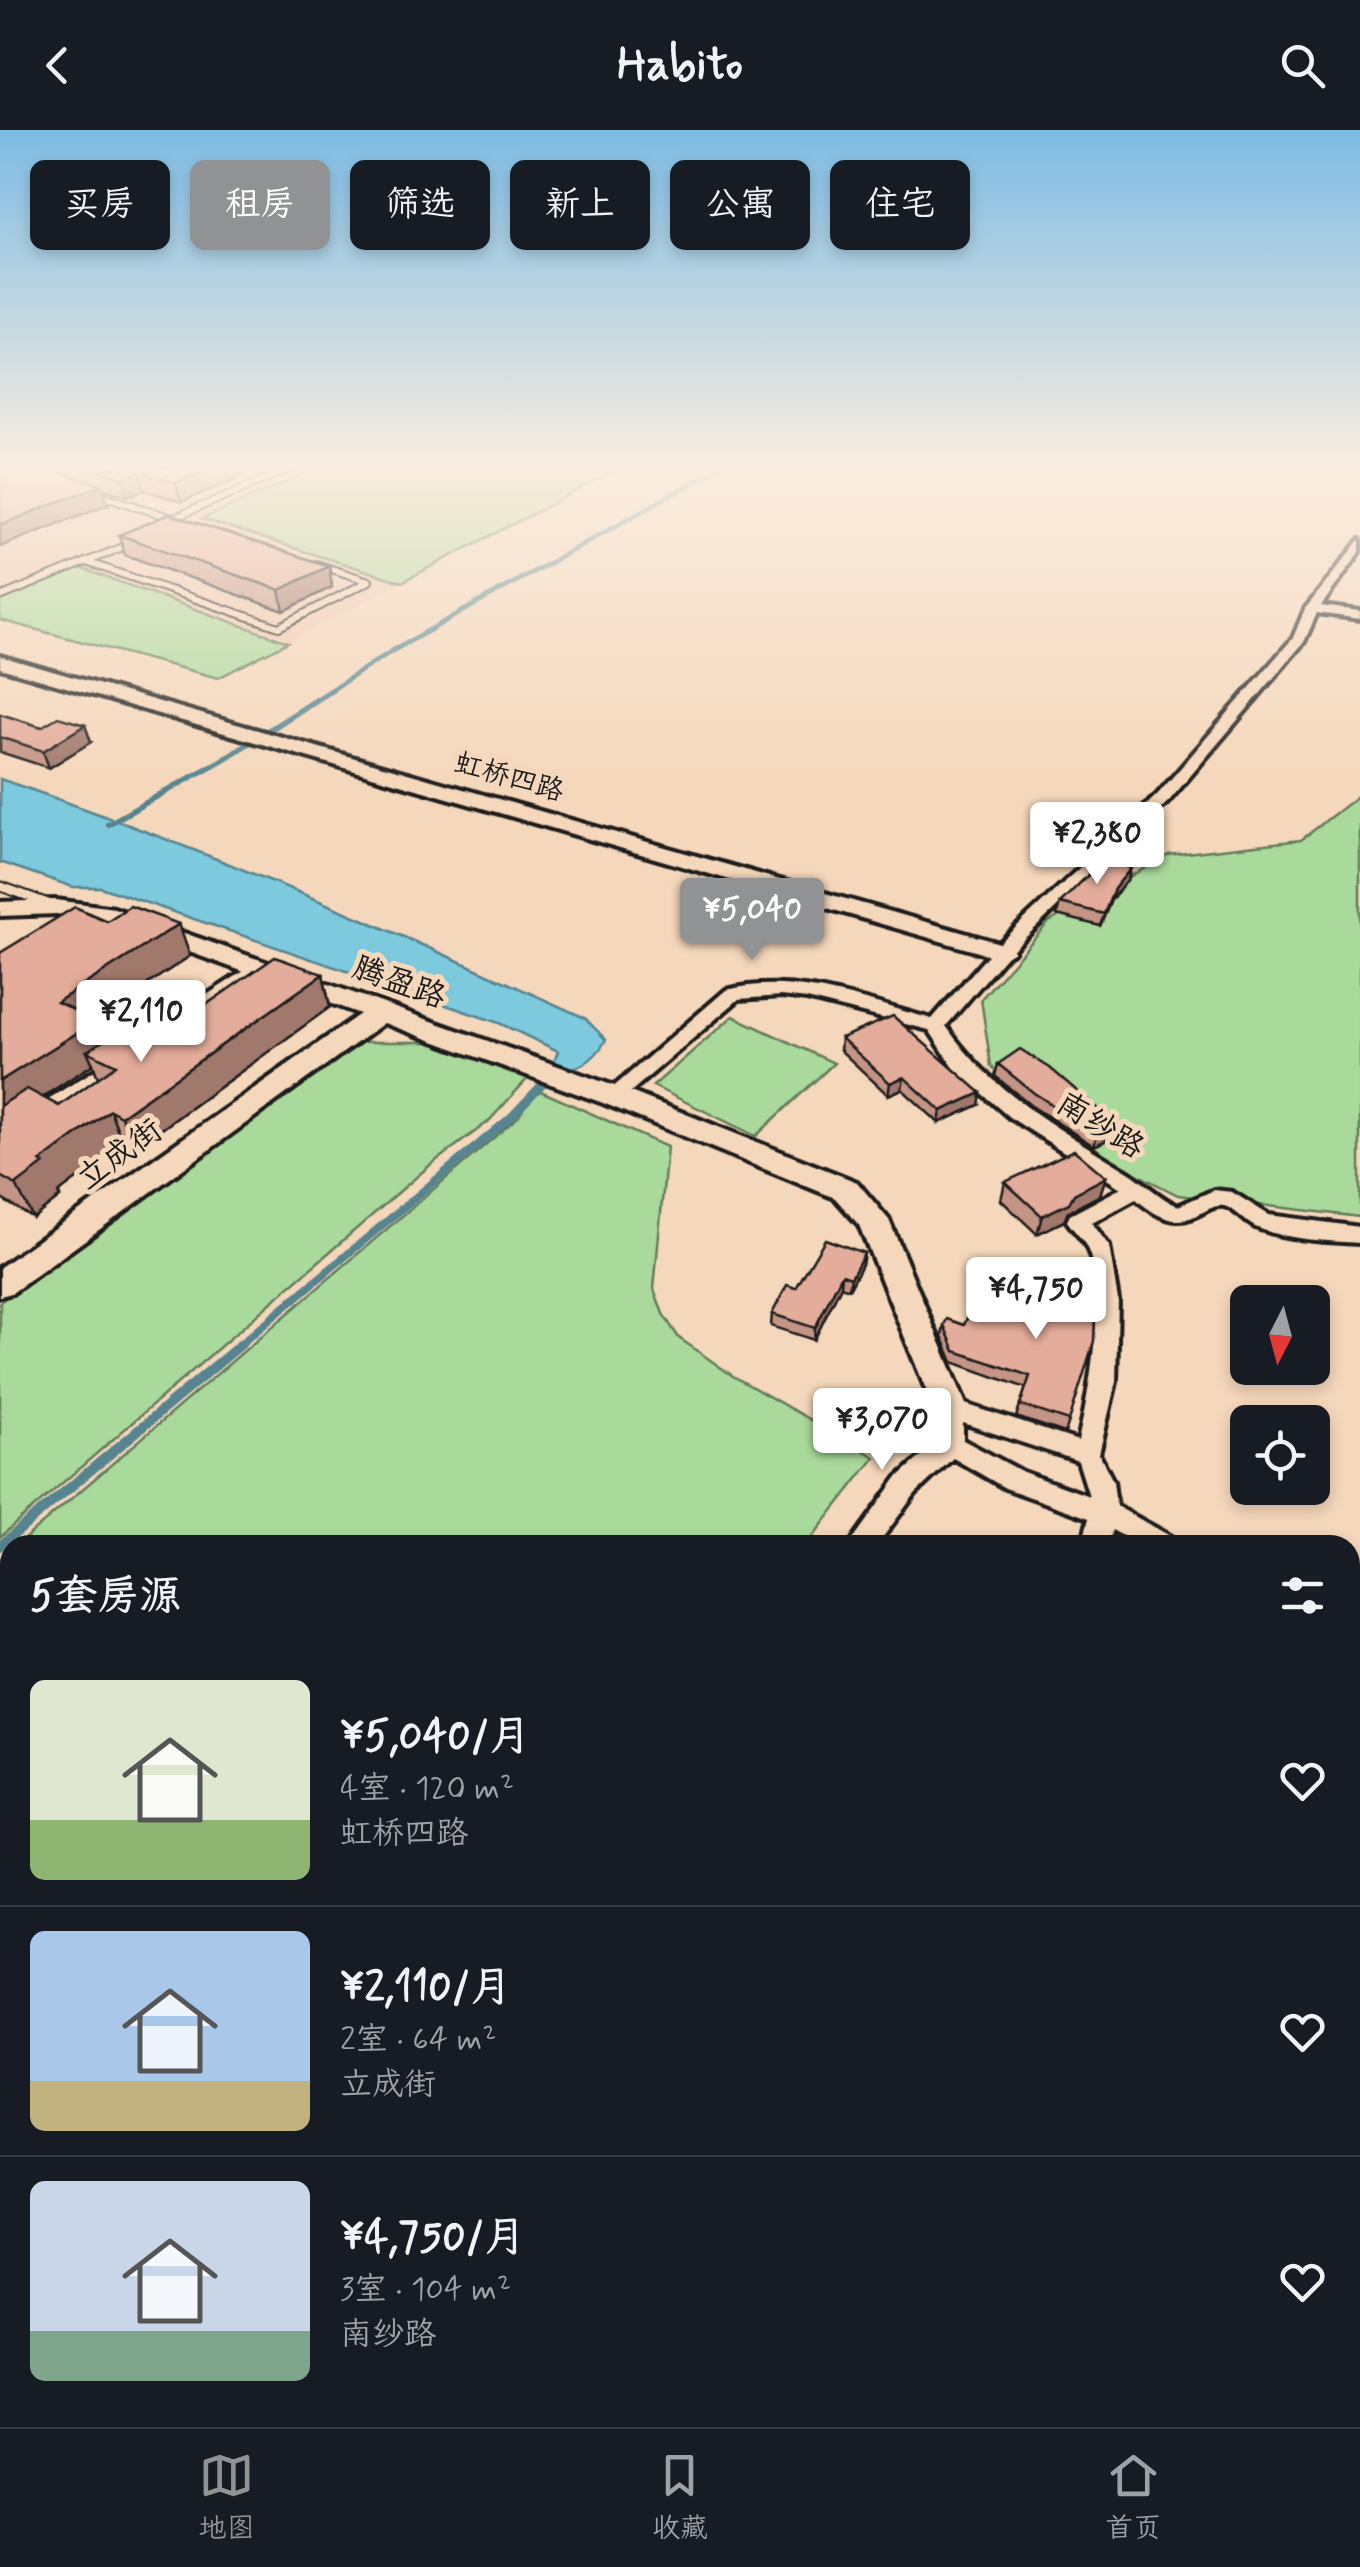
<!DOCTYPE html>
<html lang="zh">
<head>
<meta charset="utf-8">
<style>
  body { margin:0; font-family:Mynerve,"LXGW WenKai TC",sans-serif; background:#20242c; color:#f1f3f6; height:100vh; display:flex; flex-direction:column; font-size:38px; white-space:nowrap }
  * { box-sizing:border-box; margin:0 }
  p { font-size:32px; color:#9ea1a6 }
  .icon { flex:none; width:55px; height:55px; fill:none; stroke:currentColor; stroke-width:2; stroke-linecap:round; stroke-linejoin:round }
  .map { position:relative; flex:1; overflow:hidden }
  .sheet { position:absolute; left:0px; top:1405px; width:1360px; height:892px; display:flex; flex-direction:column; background:#171b24; border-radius:30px 30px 0 0; box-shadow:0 5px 15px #0003 }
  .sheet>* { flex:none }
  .guide { position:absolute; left:30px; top:30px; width:1300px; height:90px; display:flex; gap:20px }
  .needle { width:65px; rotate:186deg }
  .buttons { position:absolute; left:1230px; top:1155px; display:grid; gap:20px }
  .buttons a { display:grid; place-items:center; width:100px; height:100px; border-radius:15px; background:#171b24; box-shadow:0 5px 15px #0003; font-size:50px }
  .price { position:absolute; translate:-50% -85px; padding:0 22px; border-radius:10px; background:#fff; color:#222; font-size:32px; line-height:65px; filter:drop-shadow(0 2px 5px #0008) }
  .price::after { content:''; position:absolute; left:50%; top:60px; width:30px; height:22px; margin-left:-15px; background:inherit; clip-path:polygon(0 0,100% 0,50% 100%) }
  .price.current { background:#919294; color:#fff }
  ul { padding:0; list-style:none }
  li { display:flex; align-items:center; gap:30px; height:250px; padding:0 30px }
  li+li { border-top:2px solid #363941 }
  li span { display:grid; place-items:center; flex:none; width:280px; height:200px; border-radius:15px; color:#555 }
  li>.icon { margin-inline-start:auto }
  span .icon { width:120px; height:120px; fill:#fffc; stroke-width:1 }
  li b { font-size:42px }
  h2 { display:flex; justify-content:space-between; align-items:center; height:120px; padding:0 30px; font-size:42px }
  .chip { padding:0 35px; border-radius:15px; background:#171b24; box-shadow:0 5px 15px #0003; font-size:35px; line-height:90px }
  .chip.current { background:#919294; color:#fff }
  header { display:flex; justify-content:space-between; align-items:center; height:130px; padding:0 30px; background:#171b24; font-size:45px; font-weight:800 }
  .tab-bar { display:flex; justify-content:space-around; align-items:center; height:140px; border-top:2px solid #363941; background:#171b24; font-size:28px; color:#9ea1a6 }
  .tab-bar a { display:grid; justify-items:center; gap:5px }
  .tab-bar .current { color:#919294 }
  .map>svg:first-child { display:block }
  .built { fill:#f0cab1 }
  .green { fill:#aada9b; stroke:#637b5c; stroke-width:2.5 }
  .water { fill:#7dc9dd; stroke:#568490; stroke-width:2.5 }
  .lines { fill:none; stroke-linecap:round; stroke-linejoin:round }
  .stream-far3 { stroke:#568490; stroke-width:5 }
  .stream-far2 { stroke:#568490; stroke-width:6 }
  .stream-far1 { stroke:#568490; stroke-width:8 }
  .stream { stroke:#568490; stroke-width:10 }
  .lane-far1-casing { stroke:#1c1c1c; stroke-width:10 }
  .lane-casing { stroke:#1c1c1c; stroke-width:12 }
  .street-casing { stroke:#1c1c1c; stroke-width:8 }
  .secondary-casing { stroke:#1c1c1c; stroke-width:8 }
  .lane-far1 { stroke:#f5d7bb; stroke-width:6 }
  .lane { stroke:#f5d7bb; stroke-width:8 }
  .street { fill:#f5d7bb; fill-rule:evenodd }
  .secondary { fill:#f5d7bb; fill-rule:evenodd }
  .wall { fill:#c49485; stroke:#1c1c1c; stroke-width:2.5; fill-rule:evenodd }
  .shaded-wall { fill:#a0786c; stroke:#1c1c1c; stroke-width:2.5 }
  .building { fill:#e4ac9b; stroke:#1c1c1c; stroke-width:2.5 }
  .labels { text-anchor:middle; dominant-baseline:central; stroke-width:10; stroke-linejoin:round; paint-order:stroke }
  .far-street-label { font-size:28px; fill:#1c1c1c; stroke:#f5d7bb }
  .street-label { font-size:32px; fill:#1c1c1c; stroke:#f5d7bb }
</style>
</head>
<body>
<header><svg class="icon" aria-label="back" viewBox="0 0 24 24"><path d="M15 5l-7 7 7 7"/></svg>Habito<svg class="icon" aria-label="search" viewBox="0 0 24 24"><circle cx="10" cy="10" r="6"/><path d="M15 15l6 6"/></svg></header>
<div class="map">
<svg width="1360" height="2297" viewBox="0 0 1360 2297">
  <rect width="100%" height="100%" fill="#f5d7bb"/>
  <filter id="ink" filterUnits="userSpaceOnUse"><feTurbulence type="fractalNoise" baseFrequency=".01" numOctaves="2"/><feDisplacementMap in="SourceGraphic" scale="20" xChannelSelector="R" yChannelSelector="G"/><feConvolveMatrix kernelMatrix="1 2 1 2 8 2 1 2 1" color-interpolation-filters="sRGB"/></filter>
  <g filter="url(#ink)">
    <path class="built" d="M0 338H620L218 548 0 490Z"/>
    <path class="green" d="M319 338H620L402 452 202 389Z
      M80 438 288 512 218 548 0 490V471Z
      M1360 664V1087L1178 1065 1101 1026 991 936 981 869 1049 792 1168 725 1301 710Z
      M733 886 834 933 756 1006 653 956Z
      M353 912H436L530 946 488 992 429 1036 0 1407V1172Z
      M536 959 667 1017 654 1159 663 1184 679 1208 733 1246 875 1327 806 1415H17L518 987Z
      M10 1421V2288H195L189 2297H0V1429Z"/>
    <path class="water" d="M0 649C200 717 393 800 585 888L606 910C594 931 576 944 552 936L558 921 499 893 100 757H73L0 732Z"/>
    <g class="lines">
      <path class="stream-far3" d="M328 562 392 521 719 338"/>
      <path class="stream-far2" d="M108 694 222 630 332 560"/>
      <path class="stream-far1" d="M237 1217 510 988 553 943"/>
      <path class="stream" d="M0 1416 240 1215"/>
      <g class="lane-far1-casing">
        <path id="lane-far1" d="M92 362 179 390
          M174 388 292 338
          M86 432 279 497 369 451
          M316 434 369 451
          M0 467 135 412"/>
      </g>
      <g class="lane-casing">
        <path id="lane" d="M0 756 52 775"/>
      </g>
      <g class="street-casing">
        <path id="street" d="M1360 410V422L1321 476 1360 481V489L1317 483 1304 512 1169 671 1007 825 946 896C992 963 1059 999 1127 1041 1145 1052 1159 1068 1178 1076L1214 1060 1232 1062 1269 1085 1360 1097V1113C1327 1111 1291 1110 1260 1099 1247 1095 1239 1082 1227 1077 1203 1068 1189 1116 1136 1069L1092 1093 1109 1116 1118 1170 1116 1252 1099 1324 1113 1351 1116 1376 1172 1407 1176 1415H1139L1112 1400 1108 1415H1082L1089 1388 1005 1358 953 1328 915 1364 877 1415H849L897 1348 938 1311V1279L941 1272 950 1269 1078 1311C1089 1265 1108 1158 1086 1116 1081 1107 1073 1100 1067 1091L1070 1085 1121 1058 1009 987 956 941 929 900 807 869 781 866 739 869 620 971H606L603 966 726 860C796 843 865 871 932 889L995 817 1157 665 1293 508 1305 479ZM963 1293 1078 1331 1089 1366 1023 1342 963 1310Z
          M258 832 264 834V842L168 907H154V899Z
          M122 923 129 925 132 929 129 933 0 1016V999Z
          M1350 1548 1360 1551V1597L1350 1593Z
          M1350 1953 1360 1957V1992L1350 1988Z
          M242 2288H282L279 2297H238Z
          M758 2288H796L793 2297H754Z"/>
      </g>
      <g class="secondary-casing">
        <path id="secondary" d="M0 526 1010 816 1014 821 1001 829 992 826 0 538Z
          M56 770 114 778 623 959 857 1052 889 1090 968 1279 962 1289 950 1293 938 1289 859 1095 835 1068 603 973 384 893 12 1163 0 1166V1137L360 884 101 790 56 784 0 786V772Z"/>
      </g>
      <use href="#lane-far1" class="lane-far1"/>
      <use href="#lane" class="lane"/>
      <use href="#street" class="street"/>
      <use href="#secondary" class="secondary"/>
    </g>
    <path class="wall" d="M51 338H262L181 372 144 360 128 366 103 359 108 374Z
      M119 405 329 436 332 457 284 481 125 425Z
      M0 584 91 612 49 638 0 622Z
      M1128 749 1111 770 1100 796 1057 785 1060 773Z
      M107 791 179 794 190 826 93 890 96 891 104 911 187 888 323 844 330 877 134 1019 123 1014 58 1063 60 1067 33 1088 0 1068V823ZM93 934 98 948 59 976 42 967Z
      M841 908 979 975 939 993 902 959 888 965 840 920Z
      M998 934 1117 995 1113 1007 1094 1016 1030 975 995 946Z
      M1005 1052 1100 1065 1068 1082 1064 1091 1037 1104 1001 1070Z
      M864 1123 862 1134 849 1159 841 1156 814 1210 771 1196 772 1184 796 1158Z
      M976 1169 1069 1291 1065 1303 1016 1287 1026 1258 953 1232 942 1206 944 1195H964Z"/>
    <path class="shaded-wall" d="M214 338H262L181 372 176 353Z
      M139 342 144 360 128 366 123 348Z
      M102 355 108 374 0 417V395Z
      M329 436 332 457 284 481 280 460Z
      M85 595 91 612 49 638 43 621Z
      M1131 738 1128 749 1111 770 1100 796 1114 759Z
      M179 794 190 826 71 905 57 872Z
      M323 844 330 877 134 1019 121 986Z
      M96 891 109 924 87 921 93 934 0 995V951Z
      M904 947 902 959 888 965 890 953Z
      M981 963 979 975 939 993 941 981Z
      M110 980 123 1014 58 1063 60 1067 33 1088 16 1055 40 1032Z
      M1117 995 1113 1007 1094 1016 1097 1004Z
      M1106 1047 1100 1065 1068 1082 1064 1091 1037 1104 1042 1086 1074 1064Z
      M864 1123 862 1134 849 1159 851 1147Z
      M842 1144 841 1156 814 1210 815 1198Z"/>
    <path class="building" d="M0 338H46L102 355 0 395Z
      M91 338H214L176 353 139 342 123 348Z
      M169 384 329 436 280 460 119 405Z
      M0 584 41 597 58 587 85 595 43 621 0 607Z
      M1104 729 1131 738 1114 759 1104 784 1060 773Z
      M130 776 179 794 57 872 96 891 0 951V823L75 777 107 791Z
      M275 827 323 844 121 986 110 980 40 1032 44 1034 16 1055 0 1046V976L27 959 59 976 116 935 87 921 159 875 187 888Z
      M893 886 981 963 941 981 904 947 890 953 841 908Z
      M1020 919 1050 938 1117 995 1097 1004 1034 963 998 934Z
      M1074 1020 1106 1047 1074 1064 1069 1073 1042 1086 1005 1052Z
      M825 1109 864 1123 851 1147 842 1144 815 1198 772 1184 787 1155 796 1158Z
      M1036 1145 1096 1163 1094 1211 1069 1291 1020 1275 1030 1246 955 1221 944 1195 947 1189 964 1195 976 1169 1022 1185Z
      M1350 1853 1353 1855 1350 1887Z"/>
  </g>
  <linearGradient id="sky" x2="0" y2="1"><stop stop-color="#7dbce4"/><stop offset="0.51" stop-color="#faede0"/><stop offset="1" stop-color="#faede0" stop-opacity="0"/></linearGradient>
  <rect width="1360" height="659" fill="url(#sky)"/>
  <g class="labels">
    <g class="far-street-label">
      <text transform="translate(509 648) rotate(16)">虹桥四路</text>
    </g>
    <g class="street-label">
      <text transform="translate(399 853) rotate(20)">腾盈路</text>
      <text transform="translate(1100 996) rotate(32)">南纱路</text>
      <text transform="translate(120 1025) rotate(-36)">立成街</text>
    </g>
  </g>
</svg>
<div class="buttons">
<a><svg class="needle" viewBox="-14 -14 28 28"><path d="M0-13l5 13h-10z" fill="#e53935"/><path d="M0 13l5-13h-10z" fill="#9ea1a6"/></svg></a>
<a><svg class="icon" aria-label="locate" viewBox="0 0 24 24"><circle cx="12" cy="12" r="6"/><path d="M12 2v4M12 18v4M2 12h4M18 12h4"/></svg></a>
</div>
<b class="price" style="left:1097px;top:757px">¥2,380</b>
<b class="price current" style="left:752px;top:833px">¥5,040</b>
<b class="price" style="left:141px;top:935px">¥2,110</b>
<b class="price" style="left:1036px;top:1212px">¥4,750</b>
<b class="price" style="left:882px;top:1343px">¥3,070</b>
<div class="guide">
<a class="chip">买房</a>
<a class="chip current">租房</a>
<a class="chip">筛选</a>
<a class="chip">新上</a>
<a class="chip">公寓</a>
<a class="chip">住宅</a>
</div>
<section class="sheet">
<h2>5套房源<svg class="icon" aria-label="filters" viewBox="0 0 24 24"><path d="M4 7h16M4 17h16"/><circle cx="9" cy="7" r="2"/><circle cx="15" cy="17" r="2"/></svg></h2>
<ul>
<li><span style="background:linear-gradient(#dfe7d0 70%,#8fb573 0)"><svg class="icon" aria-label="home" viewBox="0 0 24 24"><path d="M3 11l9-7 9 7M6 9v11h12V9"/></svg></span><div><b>¥5,040/月</b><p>4室 · 120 m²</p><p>虹桥四路</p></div><svg class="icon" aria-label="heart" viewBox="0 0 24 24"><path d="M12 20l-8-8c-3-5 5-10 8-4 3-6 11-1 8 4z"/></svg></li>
<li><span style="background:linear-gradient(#a9c7e8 75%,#c2b280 0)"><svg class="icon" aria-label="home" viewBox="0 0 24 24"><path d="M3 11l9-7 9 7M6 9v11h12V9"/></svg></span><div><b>¥2,110/月</b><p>2室 · 64 m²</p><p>立成街</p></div><svg class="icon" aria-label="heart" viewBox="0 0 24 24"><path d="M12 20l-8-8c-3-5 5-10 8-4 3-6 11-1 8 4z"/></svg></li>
<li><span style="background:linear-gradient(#c9d6e8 75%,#7fa58c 0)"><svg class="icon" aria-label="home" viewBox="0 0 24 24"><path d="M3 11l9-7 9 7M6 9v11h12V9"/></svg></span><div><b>¥4,750/月</b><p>3室 · 104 m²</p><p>南纱路</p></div><svg class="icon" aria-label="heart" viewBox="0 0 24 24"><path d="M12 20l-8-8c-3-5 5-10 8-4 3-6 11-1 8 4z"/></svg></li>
</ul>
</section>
</div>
<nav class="tab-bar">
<a class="current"><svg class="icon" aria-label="map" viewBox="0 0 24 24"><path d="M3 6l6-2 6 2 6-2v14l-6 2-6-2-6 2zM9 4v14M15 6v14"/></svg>地图</a>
<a><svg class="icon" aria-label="saved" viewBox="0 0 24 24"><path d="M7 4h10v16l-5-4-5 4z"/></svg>收藏</a>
<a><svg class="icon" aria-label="home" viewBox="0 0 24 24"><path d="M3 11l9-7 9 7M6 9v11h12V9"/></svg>首页</a>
</nav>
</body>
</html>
